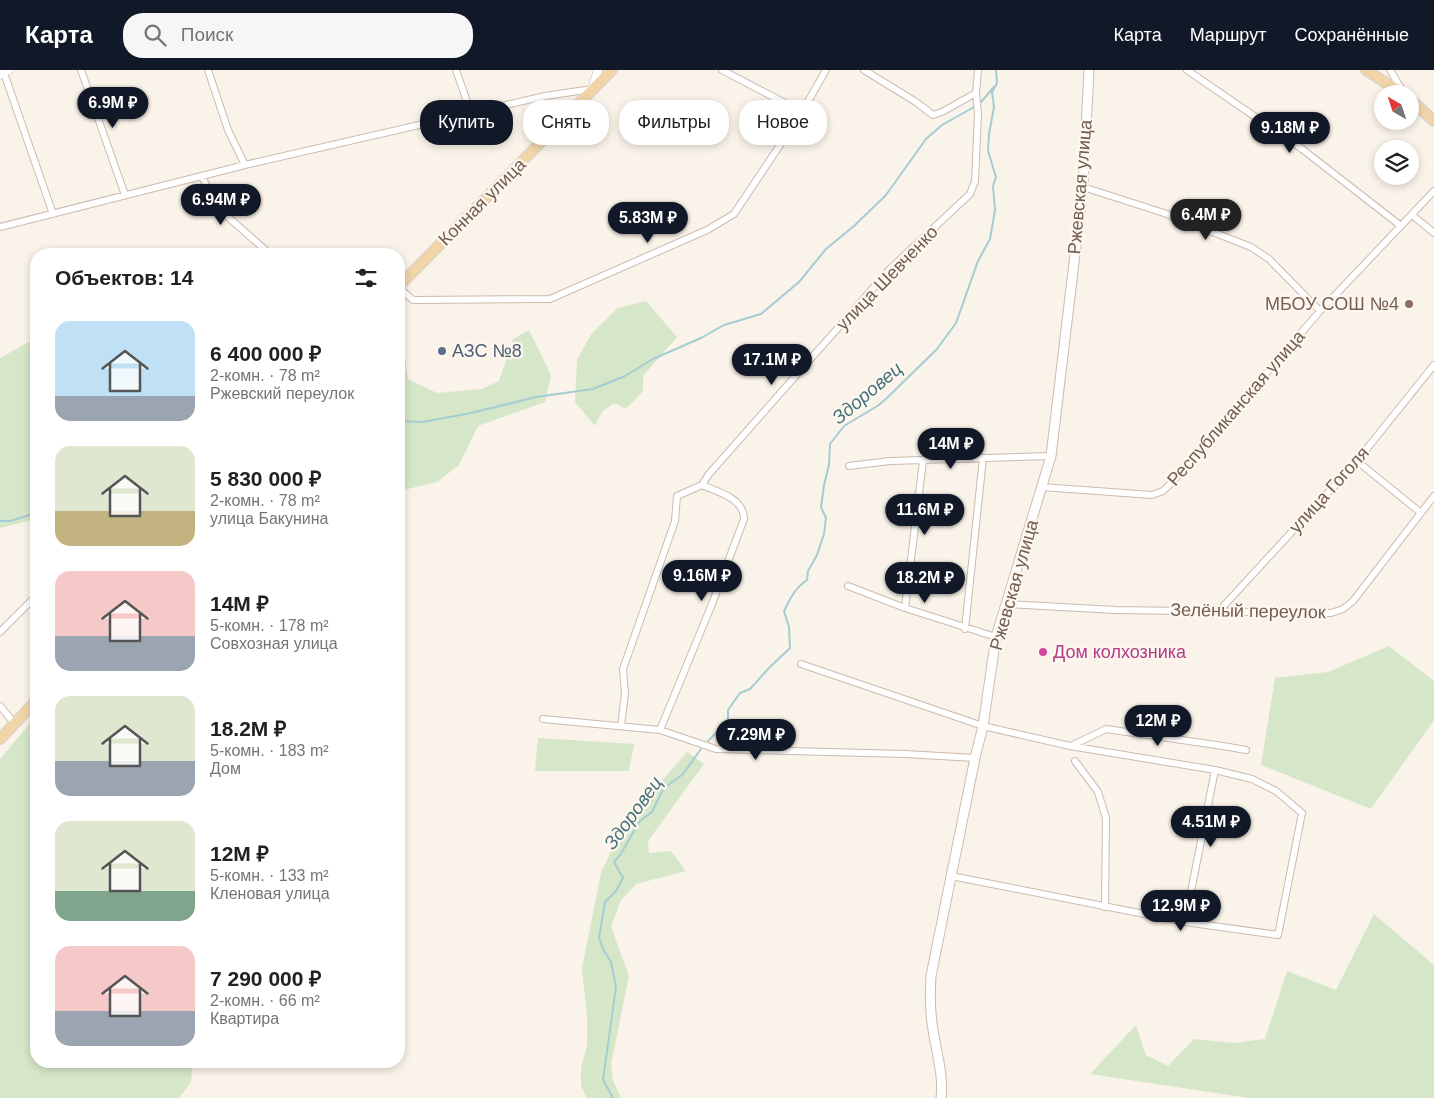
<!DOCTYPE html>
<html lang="ru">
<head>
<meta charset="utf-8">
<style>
  body { margin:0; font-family:Helvetica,sans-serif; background:#f6f6f6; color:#202124; height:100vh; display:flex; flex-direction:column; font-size:19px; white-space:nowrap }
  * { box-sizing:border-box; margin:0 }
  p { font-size:16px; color:#757577 }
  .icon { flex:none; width:28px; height:28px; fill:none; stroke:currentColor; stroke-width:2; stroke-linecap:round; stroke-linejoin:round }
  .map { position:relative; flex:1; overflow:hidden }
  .sheet { position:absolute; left:30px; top:178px; width:375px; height:820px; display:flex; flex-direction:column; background:#fff; border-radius:20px; box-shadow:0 2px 8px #0003 }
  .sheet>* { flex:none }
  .hud { position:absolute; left:420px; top:30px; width:475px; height:45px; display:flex; gap:10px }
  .needle { width:32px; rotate:321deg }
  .fabs { position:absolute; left:1374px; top:15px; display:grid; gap:10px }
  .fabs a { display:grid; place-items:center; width:45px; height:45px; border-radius:50%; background:#fff; box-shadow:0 2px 8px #0003; font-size:25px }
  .price { position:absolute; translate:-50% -42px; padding:0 11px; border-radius:18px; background:#111827; color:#fff; font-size:16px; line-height:32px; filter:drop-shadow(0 1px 2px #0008) }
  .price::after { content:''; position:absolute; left:50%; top:30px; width:15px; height:11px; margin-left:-8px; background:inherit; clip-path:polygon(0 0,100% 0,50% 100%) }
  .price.on { background:#222; color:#fff }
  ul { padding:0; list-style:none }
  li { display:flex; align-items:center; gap:15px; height:125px; padding:0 25px }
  li span { display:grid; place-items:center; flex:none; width:140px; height:100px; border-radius:15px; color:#555 }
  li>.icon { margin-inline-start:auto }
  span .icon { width:60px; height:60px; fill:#fffc; stroke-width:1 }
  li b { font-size:21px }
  h2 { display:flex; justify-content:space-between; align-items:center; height:60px; padding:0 25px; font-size:21px }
  .tag { padding:0 18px; border-radius:20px; background:#fff; box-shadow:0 2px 8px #0003; font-size:18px; line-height:45px }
  .tag.on { background:#111827; color:#fff }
  header { display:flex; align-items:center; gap:30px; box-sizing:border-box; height:70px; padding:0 25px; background:#111827; color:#fff }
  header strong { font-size:24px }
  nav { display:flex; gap:28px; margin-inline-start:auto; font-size:18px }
  .search { width:350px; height:45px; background:#f6f6f6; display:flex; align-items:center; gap:12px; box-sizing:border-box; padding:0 18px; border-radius:20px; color:#757577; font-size:19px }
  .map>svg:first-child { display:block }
  .green { fill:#d5e7c8 }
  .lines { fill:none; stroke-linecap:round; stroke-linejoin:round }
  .stream { stroke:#a6ccd3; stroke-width:2 }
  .minor-casing { stroke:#cbbbb0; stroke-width:8 }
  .tertiary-casing { stroke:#cbbbb0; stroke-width:9 }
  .secondary-casing { stroke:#cdbcae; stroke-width:11 }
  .primary-casing { stroke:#d8d1ce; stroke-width:12 }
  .minor { stroke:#fff; stroke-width:6 }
  .tertiary { stroke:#fff; stroke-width:8 }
  .secondary { stroke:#fff; stroke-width:9 }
  .primary { stroke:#f1d5a9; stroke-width:10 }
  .education-dot { fill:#8d6e63; stroke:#fdf7ef; stroke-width:2 }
  .service-dot { fill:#5c6f8a; stroke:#fdf7ef; stroke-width:2 }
  .hotel-dot { fill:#d1479c; stroke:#fdf7ef; stroke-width:2 }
  .labels { text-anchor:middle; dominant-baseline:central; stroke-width:4.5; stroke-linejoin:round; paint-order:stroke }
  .street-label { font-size:18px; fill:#725b4f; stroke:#fdf7ef }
  .education-label { font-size:18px; fill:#785e54; stroke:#fdf7ef; text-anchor:end }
  .service-label { font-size:18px; fill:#4e5e75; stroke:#fdf7ef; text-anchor:start }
  .hotel-label { font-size:18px; fill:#b23c85; stroke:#fdf7ef; text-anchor:start }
  .water-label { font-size:19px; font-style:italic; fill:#47737c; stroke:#fdf7ef }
</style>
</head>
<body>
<header>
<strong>Карта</strong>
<div class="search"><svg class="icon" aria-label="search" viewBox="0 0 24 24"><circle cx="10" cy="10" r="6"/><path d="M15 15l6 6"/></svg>Поиск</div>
<nav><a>Карта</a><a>Маршрут</a><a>Сохранённые</a></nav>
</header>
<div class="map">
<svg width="1434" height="1028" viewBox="0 0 1434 1028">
  <rect width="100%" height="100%" fill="#faf3e9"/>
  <path class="green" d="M646 231 677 267 643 306V321L626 339 614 333 602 342 595 356 575 332 577 290 592 263 618 238Z
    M529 260 551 305 545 332 478 356 459 395 437 412 399 421V263L401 264 408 309 437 323 482 319 499 311 513 269Z
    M36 268V449L0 458V288Z
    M1389 576 1434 611V650L1371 739 1261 695 1275 608 1328 602Z
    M36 646V991H193L191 1012 179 1028H0V689Z
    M538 668 634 674 629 701H535Z
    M687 682 704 694 648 771 649 783 671 781 686 801 636 814 621 830 611 857 629 906 611 994 613 1011 621 1028H587L581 1016V998L587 976V947L582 898 601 803 623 755Z
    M1374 844 1434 895V1028H1249L1090 1004 1136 955 1146 985 1168 996 1194 969 1234 973 1265 969 1287 901 1336 920Z"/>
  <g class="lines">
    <path class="stream" d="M981 32 994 17
      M399 351 423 352 471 343 536 327 593 319 625 306 653 289 701 268 724 255 761 244 799 212 826 179 854 156 886 125 926 69 942 55 974 37
      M0 451H10L36 443
      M708 671 728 651V640L740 623 750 619 768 599 790 578 789 557 784 541C790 529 795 518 807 510L808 501 817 485 824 464 826 448 821 437 824 415 829 395 830 374 844 356 879 335 890 325 937 279 956 253 978 191 990 169 995 140 993 116 996 107 988 81 989 64 994 37 992 22 997 13 996 0
      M613 1028 603 1010 616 917 611 892 603 879 599 868 605 832 616 821 623 808 614 792 620 785 640 751 652 742 663 719 683 704 701 679"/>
    <g class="minor-casing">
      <path id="minor" d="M81 0 125 125
        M208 0 228 60 245 95
        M456 0 471 43
        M722 0 802 42
        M864 0 916 32 933 45 942 42 976 23
        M1187 0 1302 79 1401 156
        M1390 0 1404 23
        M4 3 53 144
        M202 106 212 128 220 140 270 184
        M1083 117 1164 143 1251 177 1269 189 1320 241
        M1412 145 1434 163
        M0 157 245 95 545 26 592 19
        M399 218 413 230 550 229 707 160 734 144 802 42 826 0
        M1357 391 1421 443
        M849 396 890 391 1051 386
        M1042 417 1152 425 1163 421 1174 410 1320 241 1434 121
        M848 516 905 538 996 567
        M1007 534 1115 540 1331 543 1343 539 1353 531 1434 426
        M905 538 923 391
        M1219 541 1357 391 1434 295
        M965 559 983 388
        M0 562 36 526
        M801 594 983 656 1070 676 1215 700 1252 709 1276 721 1302 743 1278 865 1185 852 951 806
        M0 636 15 654
        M543 649 660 660 716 679 905 684 975 688
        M621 656 625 624 623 599 675 451 677 426 702 415 709 404 890 199 970 124 975 111 978 44 976 23 978 0
        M660 660 712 534 744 449C744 428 718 422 702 415
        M1071 676 1106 659 1223 676 1246 680
        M1075 691 1098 722 1106 748 1105 837
        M1185 852 1215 700"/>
    </g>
    <g class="tertiary-casing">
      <path id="tertiary" d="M0 5 9 0
        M592 19 598 0"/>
    </g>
    <g class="secondary-casing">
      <path id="secondary" d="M941 1028C944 1003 935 978 932 953 930 938 930 922 931 906L975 688 983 656 996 567 1051 386 1083 117 1089 0"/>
    </g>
    <g class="primary-casing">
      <path id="primary" d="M1366 0 1403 24
        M1410 29 1434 51
        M399 216 612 0
        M0 669 36 631"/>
    </g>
    <use href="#minor" class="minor"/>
    <use href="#tertiary" class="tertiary"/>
    <use href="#secondary" class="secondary"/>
    <use href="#primary" class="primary"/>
  </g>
  <circle class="education-dot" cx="1409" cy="234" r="5"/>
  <circle class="service-dot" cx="442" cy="281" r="5"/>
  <circle class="hotel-dot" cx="1043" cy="582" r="5"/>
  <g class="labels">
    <g class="street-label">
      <text transform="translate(1080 117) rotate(-85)">Ржевская улица</text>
      <text transform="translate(482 132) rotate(-45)">Конная улица</text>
      <text transform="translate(887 208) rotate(-46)">улица Шевченко</text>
      <text transform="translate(1236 338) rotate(-49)">Республиканская улица</text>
      <text transform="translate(1329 420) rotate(-48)">улица Гоголя</text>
      <text transform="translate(1014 515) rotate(-74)">Ржевская улица</text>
      <text transform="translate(1248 541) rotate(1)">Зелёный переулок</text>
    </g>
    <g class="education-label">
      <text x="1399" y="234">МБОУ СОШ №4</text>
    </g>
    <g class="service-label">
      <text x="452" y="281">АЗС №8</text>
    </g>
    <g class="hotel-label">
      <text x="1053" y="582">Дом колхозника</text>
    </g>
    <g class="water-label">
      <text transform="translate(867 323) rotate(-40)">Здоровец</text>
      <text transform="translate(633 743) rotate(-54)">Здоровец</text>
    </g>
  </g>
</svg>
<div class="fabs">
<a><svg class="needle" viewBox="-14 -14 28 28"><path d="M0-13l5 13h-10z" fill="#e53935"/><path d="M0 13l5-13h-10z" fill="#757577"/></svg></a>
<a><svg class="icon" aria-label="layers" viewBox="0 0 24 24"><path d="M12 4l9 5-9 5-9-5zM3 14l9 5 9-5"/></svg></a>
</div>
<b class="price" style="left:113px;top:59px">6.9M ₽</b>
<b class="price" style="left:1290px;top:84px">9.18M ₽</b>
<b class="price" style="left:221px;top:156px">6.94M ₽</b>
<b class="price on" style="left:1206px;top:171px">6.4M ₽</b>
<b class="price" style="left:648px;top:174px">5.83M ₽</b>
<b class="price" style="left:772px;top:316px">17.1M ₽</b>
<b class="price" style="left:951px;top:400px">14M ₽</b>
<b class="price" style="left:925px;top:466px">11.6M ₽</b>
<b class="price" style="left:702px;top:532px">9.16M ₽</b>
<b class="price" style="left:925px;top:534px">18.2M ₽</b>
<b class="price" style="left:1158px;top:677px">12M ₽</b>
<b class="price" style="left:756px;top:691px">7.29M ₽</b>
<b class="price" style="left:1211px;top:778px">4.51M ₽</b>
<b class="price" style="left:1181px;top:862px">12.9M ₽</b>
<div class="hud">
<a class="tag on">Купить</a>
<a class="tag">Снять</a>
<a class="tag">Фильтры</a>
<a class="tag">Новое</a>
</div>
<section class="sheet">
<h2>Объектов: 14<svg class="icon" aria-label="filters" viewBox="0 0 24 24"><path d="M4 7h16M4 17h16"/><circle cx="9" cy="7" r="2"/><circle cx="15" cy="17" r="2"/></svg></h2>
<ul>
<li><span style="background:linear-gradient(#bfe0f5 75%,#9aa5b1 0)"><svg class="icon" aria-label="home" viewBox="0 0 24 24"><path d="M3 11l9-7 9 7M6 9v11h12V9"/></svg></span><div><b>6 400 000 ₽</b><p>2-комн. · 78 m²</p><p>Ржевский переулок</p></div></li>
<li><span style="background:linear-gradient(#dfe7d0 65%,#c2b280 0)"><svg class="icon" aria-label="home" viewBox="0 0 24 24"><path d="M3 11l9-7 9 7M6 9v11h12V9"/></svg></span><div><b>5 830 000 ₽</b><p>2-комн. · 78 m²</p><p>улица Бакунина</p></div></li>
<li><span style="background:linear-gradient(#f6c9c9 65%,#9aa5b1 0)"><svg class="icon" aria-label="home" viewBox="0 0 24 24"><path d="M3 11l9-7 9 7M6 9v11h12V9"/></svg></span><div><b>14M ₽</b><p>5-комн. · 178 m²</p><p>Совхозная улица</p></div></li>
<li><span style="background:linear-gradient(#dfe7d0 65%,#9aa5b1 0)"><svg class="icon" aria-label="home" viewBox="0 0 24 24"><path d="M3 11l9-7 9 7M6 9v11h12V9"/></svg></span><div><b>18.2M ₽</b><p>5-комн. · 183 m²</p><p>Дом</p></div></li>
<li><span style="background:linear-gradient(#dfe7d0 70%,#7fa58c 0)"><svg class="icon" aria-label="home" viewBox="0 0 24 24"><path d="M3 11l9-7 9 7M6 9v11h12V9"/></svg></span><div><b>12M ₽</b><p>5-комн. · 133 m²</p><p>Кленовая улица</p></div></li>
<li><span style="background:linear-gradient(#f6c9c9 65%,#9aa5b1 0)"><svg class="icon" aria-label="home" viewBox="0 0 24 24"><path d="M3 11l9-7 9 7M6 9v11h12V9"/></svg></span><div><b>7 290 000 ₽</b><p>2-комн. · 66 m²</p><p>Квартира</p></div></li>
</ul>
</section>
</div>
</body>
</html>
